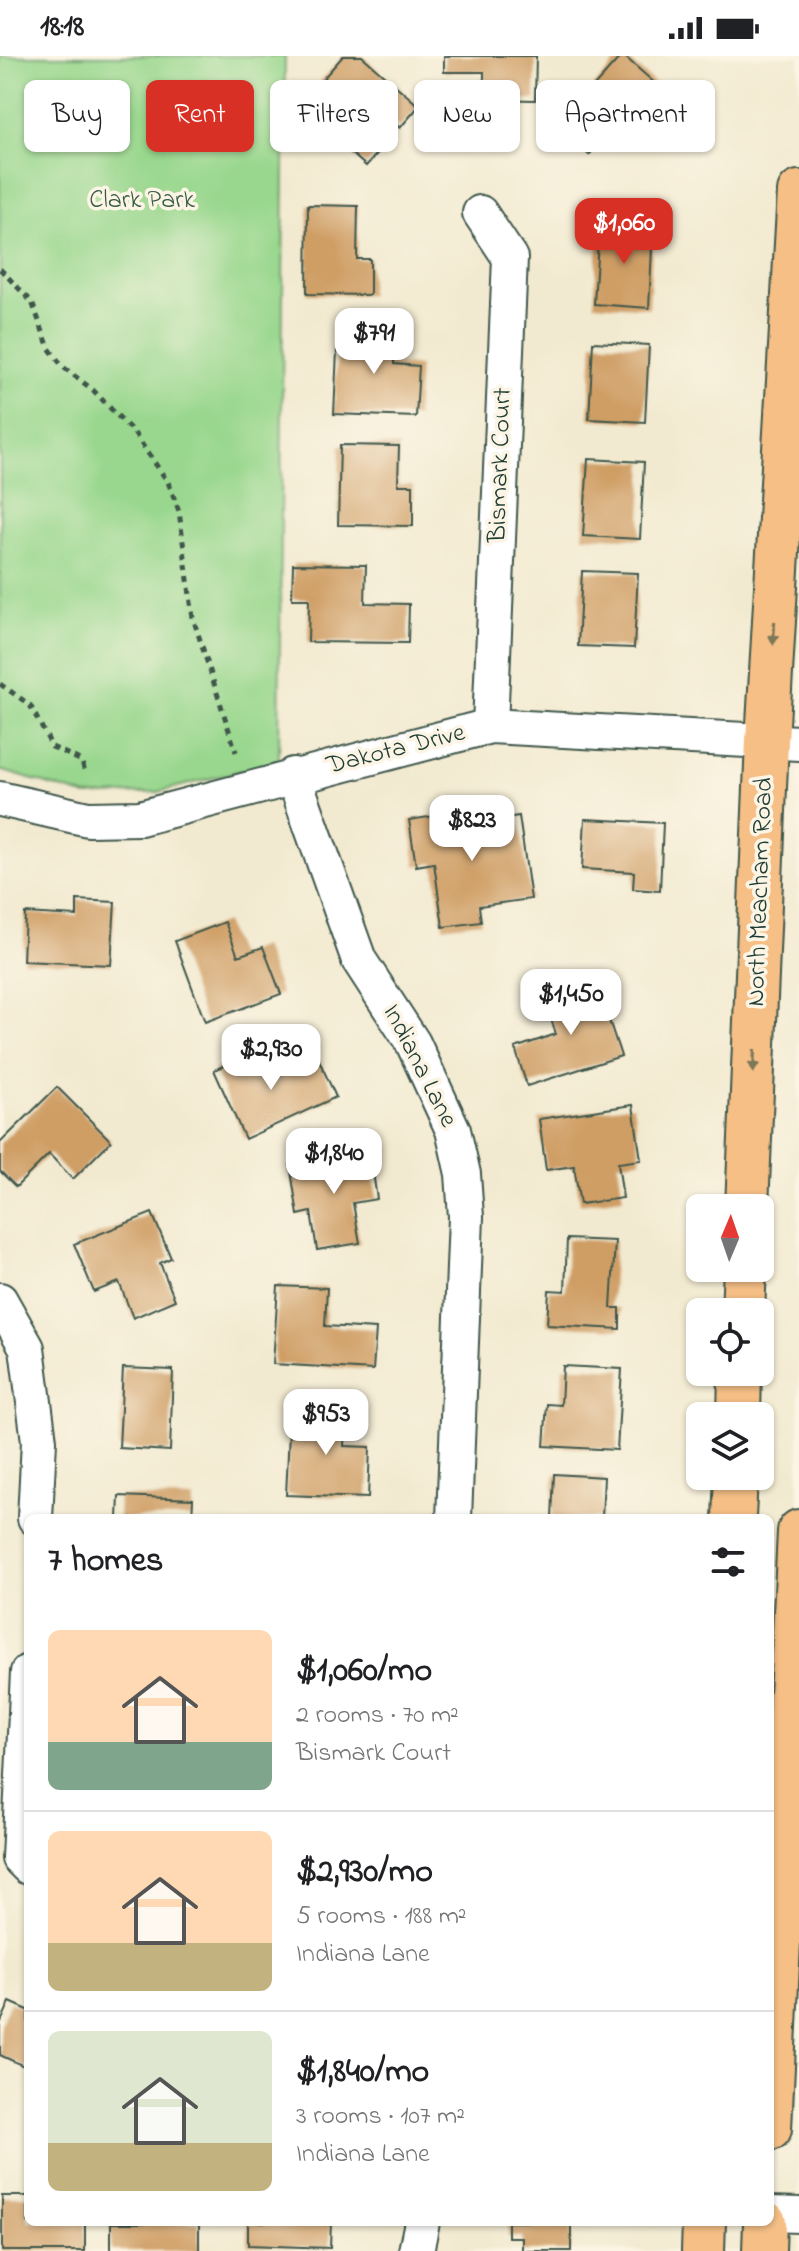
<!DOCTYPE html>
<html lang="en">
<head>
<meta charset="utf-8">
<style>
  body { margin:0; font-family:"Indie Flower",sans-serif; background:#f2f2f2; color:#202124; height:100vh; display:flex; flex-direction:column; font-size:30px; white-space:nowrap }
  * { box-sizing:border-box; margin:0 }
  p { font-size:26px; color:#757577 }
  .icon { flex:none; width:44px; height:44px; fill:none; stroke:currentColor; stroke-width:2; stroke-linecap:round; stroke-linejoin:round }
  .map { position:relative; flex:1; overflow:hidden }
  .details { position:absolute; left:24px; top:1458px; width:750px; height:712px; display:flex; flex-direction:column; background:#fff; border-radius:12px; box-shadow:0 2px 6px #0004 }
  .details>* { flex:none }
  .hud { position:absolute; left:24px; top:24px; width:752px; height:72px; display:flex; gap:16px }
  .needle { width:52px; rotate:2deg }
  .fabs { position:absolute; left:686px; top:1138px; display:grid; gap:16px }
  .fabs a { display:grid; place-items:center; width:88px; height:88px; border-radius:12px; background:#fff; box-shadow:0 2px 6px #0004; font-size:40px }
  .price { position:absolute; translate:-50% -68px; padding:0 18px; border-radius:16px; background:#fff; color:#222; font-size:26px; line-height:52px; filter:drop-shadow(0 2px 4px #0008) }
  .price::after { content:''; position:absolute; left:50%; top:48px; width:24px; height:18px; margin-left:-12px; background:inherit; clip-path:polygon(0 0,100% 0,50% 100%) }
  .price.active { background:#d93025; color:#fff }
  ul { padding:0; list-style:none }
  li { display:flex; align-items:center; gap:24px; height:200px; padding:0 24px }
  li+li { border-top:2px solid #e0e0e0 }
  li span { display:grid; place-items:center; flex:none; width:224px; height:160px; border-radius:12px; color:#555 }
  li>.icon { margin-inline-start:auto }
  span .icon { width:96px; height:96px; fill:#fffc; stroke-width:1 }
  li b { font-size:34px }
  h2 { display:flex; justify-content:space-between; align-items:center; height:96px; padding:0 24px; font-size:34px }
  .tag { padding:0 28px; border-radius:12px; background:#fff; box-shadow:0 2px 6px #0004; font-size:28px; line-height:72px }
  .tag.active { background:#d93025; color:#fff }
  .status { display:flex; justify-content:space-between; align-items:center; height:56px; padding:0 40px; background:#fff; direction:ltr }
  .status svg { height:22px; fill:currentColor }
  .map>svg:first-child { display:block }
  .green { fill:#98d78d; stroke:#5c8a60; stroke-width:2 }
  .building { fill:#cf9e65 }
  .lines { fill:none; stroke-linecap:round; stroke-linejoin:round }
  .minor-casing { stroke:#3f574b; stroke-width:38 }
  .major-casing { stroke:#3f574b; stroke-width:46 }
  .path { stroke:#3f574b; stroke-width:5; stroke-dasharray:6 6; stroke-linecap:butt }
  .minor { stroke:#fff; stroke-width:34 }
  .major { stroke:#f5bf86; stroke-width:42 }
  .oneway { fill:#7f7859 }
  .labels { text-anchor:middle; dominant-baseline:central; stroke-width:7; stroke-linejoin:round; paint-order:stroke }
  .park-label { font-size:26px; fill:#375c46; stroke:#fcf5e5 }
  .street-label { font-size:26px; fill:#1f3d34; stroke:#fcf5e5 }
</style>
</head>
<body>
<div class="status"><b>18:18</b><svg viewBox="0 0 49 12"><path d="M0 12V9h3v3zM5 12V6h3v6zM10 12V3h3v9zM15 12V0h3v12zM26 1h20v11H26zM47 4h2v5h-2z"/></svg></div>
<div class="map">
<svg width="799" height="2195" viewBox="0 0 799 2195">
  <rect width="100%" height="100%" fill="#fcf5e5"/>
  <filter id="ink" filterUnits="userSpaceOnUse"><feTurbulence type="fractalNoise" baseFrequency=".0125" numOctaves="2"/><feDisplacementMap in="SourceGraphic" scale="16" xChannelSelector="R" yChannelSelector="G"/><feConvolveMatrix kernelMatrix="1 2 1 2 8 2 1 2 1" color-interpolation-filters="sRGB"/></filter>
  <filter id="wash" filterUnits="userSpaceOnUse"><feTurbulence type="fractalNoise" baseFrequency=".006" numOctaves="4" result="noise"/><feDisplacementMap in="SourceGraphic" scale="32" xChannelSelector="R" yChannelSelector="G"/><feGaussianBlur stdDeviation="1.8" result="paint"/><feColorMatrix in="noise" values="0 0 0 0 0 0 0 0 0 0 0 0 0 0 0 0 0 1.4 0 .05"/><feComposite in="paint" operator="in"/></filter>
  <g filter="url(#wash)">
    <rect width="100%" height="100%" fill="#f2ead0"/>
    <path class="green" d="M0 0H285L279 705 158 736 87 740 0 714Z"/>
    <g id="blocks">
      <path class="building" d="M343 0H362L419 50 400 72 377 52 370 60 393 80 366 110 298 51Z
        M444 0H536L535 44 484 43V16H444Z
        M621 0H624L683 52 651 88 622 62 589 99 558 70Z
        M308 149 358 150 357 203H370V239L307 238Z
        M599 169 653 172 649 252 594 248Z
        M349 269 395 271 394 308 419 310 416 361 334 358 337 295H348Z
        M593 286 649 289 645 366 589 363Z
        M340 389 399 390 398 429H413V470L338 469Z
        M588 403 644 406 640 483 583 480Z
        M293 508 366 509 365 547 409 548 408 587 308 586 309 543H292Z
        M582 515 638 517 634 592 578 590Z
        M462 756 464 768 519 760 531 843 479 850 481 866 443 871 434 807 416 810 409 764Z
        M585 763 663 767 660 835 633 833 634 816 582 813Z
        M77 844 115 846 111 909 23 905 25 857 77 860Z
        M225 866 238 900 263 891 281 938 205 966 175 885Z
        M596 925 621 1000 527 1030 515 992 556 978 544 942Z
        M261 993 274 1021 318 1002 336 1041 245 1083 214 1014Z
        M57 1031 111 1085 73 1123 49 1098 16 1131 0 1115V1087Z
        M633 1049 641 1104 618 1107 623 1142 580 1148 574 1110 546 1114 539 1063Z
        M370 1096 377 1143 353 1147 360 1187 317 1194 311 1156 298 1159 290 1109Z
        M152 1157 171 1202 160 1207 175 1244 133 1262 119 1226 94 1236 74 1188Z
        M567 1183 615 1185 611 1252H620V1273L547 1269 549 1234 565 1235Z
        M278 1230 327 1232 325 1270 376 1273 373 1314 273 1308Z
        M563 1310 622 1313 617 1394 544 1390 547 1348 561 1349Z
        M123 1312 173 1314 170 1395 119 1392Z
        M301 1349 346 1351 344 1390 370 1391 368 1442 286 1439 289 1376H300Z
        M554 1418 604 1421 602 1462H552Z
        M119 1440 193 1443 192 1462H118Z
        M10 1946 28 1954V2012L0 1999V1968Z
        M2 2140H28V2166H85V2195H2Z
        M248 2166H331L330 2192 248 2189Z
        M508 2166H571V2195H522V2181H508Z
        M111 2167H199V2195H111Z"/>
    </g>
  </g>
  <g filter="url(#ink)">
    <use href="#blocks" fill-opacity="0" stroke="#3f574b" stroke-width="2"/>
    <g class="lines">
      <g class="minor-casing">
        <path id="minor" d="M480 157 510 202 490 670
          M293 719 359 904 413 987 453 1074 463 1118 466 1161 454 1462
          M0 743 88 763 140 762 490 670 799 687
          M0 1244 27 1292 39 1385 35 1462
          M28 1616 19 1802 28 1811
          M770 2158 799 2159
          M416 2195 422 2166"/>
      </g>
      <g class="major-casing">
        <path id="major" d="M747 1152 767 685 799 136
          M743 1256 745 1212
          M739 1360 740 1316
          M734 1462 736 1420
          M770 2073 799 1475
          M703 2195 704 2166
          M764 2195 765 2166"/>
      </g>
      <path class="path" d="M0 213 32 246 49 292 63 311 93 334 134 377 168 426 179 455 193 562 236 696
        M0 628 30 649 52 691 82 705 85 717"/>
      <use href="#minor" class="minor"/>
      <use href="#major" class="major"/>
    </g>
    <defs><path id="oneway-solid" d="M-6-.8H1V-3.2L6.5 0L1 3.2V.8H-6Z" transform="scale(2)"/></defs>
    <g class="oneway">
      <use href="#oneway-solid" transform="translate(774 577) rotate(93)"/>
      <use href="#oneway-solid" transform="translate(754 1005) rotate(92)"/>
    </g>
  </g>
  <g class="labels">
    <g class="park-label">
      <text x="142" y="145">Clark Park</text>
    </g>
    <g class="street-label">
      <text transform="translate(501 409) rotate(-88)">Bismark Court</text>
      <text transform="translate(396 694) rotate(-14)">Dakota Drive</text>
      <text transform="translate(761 836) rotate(-88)">North Meacham Road</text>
      <text transform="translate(419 1010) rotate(63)">Indiana Lane</text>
    </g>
  </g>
</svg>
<div class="fabs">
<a><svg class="needle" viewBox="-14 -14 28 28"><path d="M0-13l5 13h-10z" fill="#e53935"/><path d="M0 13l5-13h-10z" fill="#757577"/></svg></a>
<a><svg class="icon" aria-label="locate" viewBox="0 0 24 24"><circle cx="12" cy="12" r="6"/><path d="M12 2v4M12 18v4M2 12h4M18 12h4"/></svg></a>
<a><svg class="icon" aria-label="layers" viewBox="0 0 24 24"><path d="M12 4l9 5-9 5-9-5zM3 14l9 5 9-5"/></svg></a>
</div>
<b class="price active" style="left:624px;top:210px">$1,060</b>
<b class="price" style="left:374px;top:320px">$791</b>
<b class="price" style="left:472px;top:807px">$823</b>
<b class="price" style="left:571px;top:981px">$1,450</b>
<b class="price" style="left:271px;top:1036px">$2,930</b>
<b class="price" style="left:334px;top:1140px">$1,840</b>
<b class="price" style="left:326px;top:1401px">$953</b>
<div class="hud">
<a class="tag">Buy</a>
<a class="tag active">Rent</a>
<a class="tag">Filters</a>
<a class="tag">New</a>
<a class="tag">Apartment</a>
</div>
<section class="details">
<h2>7 homes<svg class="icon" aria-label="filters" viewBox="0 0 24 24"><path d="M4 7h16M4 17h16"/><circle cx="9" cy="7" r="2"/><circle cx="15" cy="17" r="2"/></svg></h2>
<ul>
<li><span style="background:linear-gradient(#ffd9b3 70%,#7fa58c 0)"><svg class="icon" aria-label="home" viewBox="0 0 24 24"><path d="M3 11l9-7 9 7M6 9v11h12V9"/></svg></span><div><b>$1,060/mo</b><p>2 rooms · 70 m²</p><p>Bismark Court</p></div></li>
<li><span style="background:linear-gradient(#ffd9b3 70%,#c2b280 0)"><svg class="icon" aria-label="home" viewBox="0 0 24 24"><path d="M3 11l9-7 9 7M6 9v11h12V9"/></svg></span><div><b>$2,930/mo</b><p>5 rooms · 188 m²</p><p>Indiana Lane</p></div></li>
<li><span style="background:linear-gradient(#dfe7d0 70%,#c2b280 0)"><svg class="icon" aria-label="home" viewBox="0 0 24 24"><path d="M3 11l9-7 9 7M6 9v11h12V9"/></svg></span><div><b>$1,840/mo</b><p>3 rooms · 107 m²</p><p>Indiana Lane</p></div></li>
</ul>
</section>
</div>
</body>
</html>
